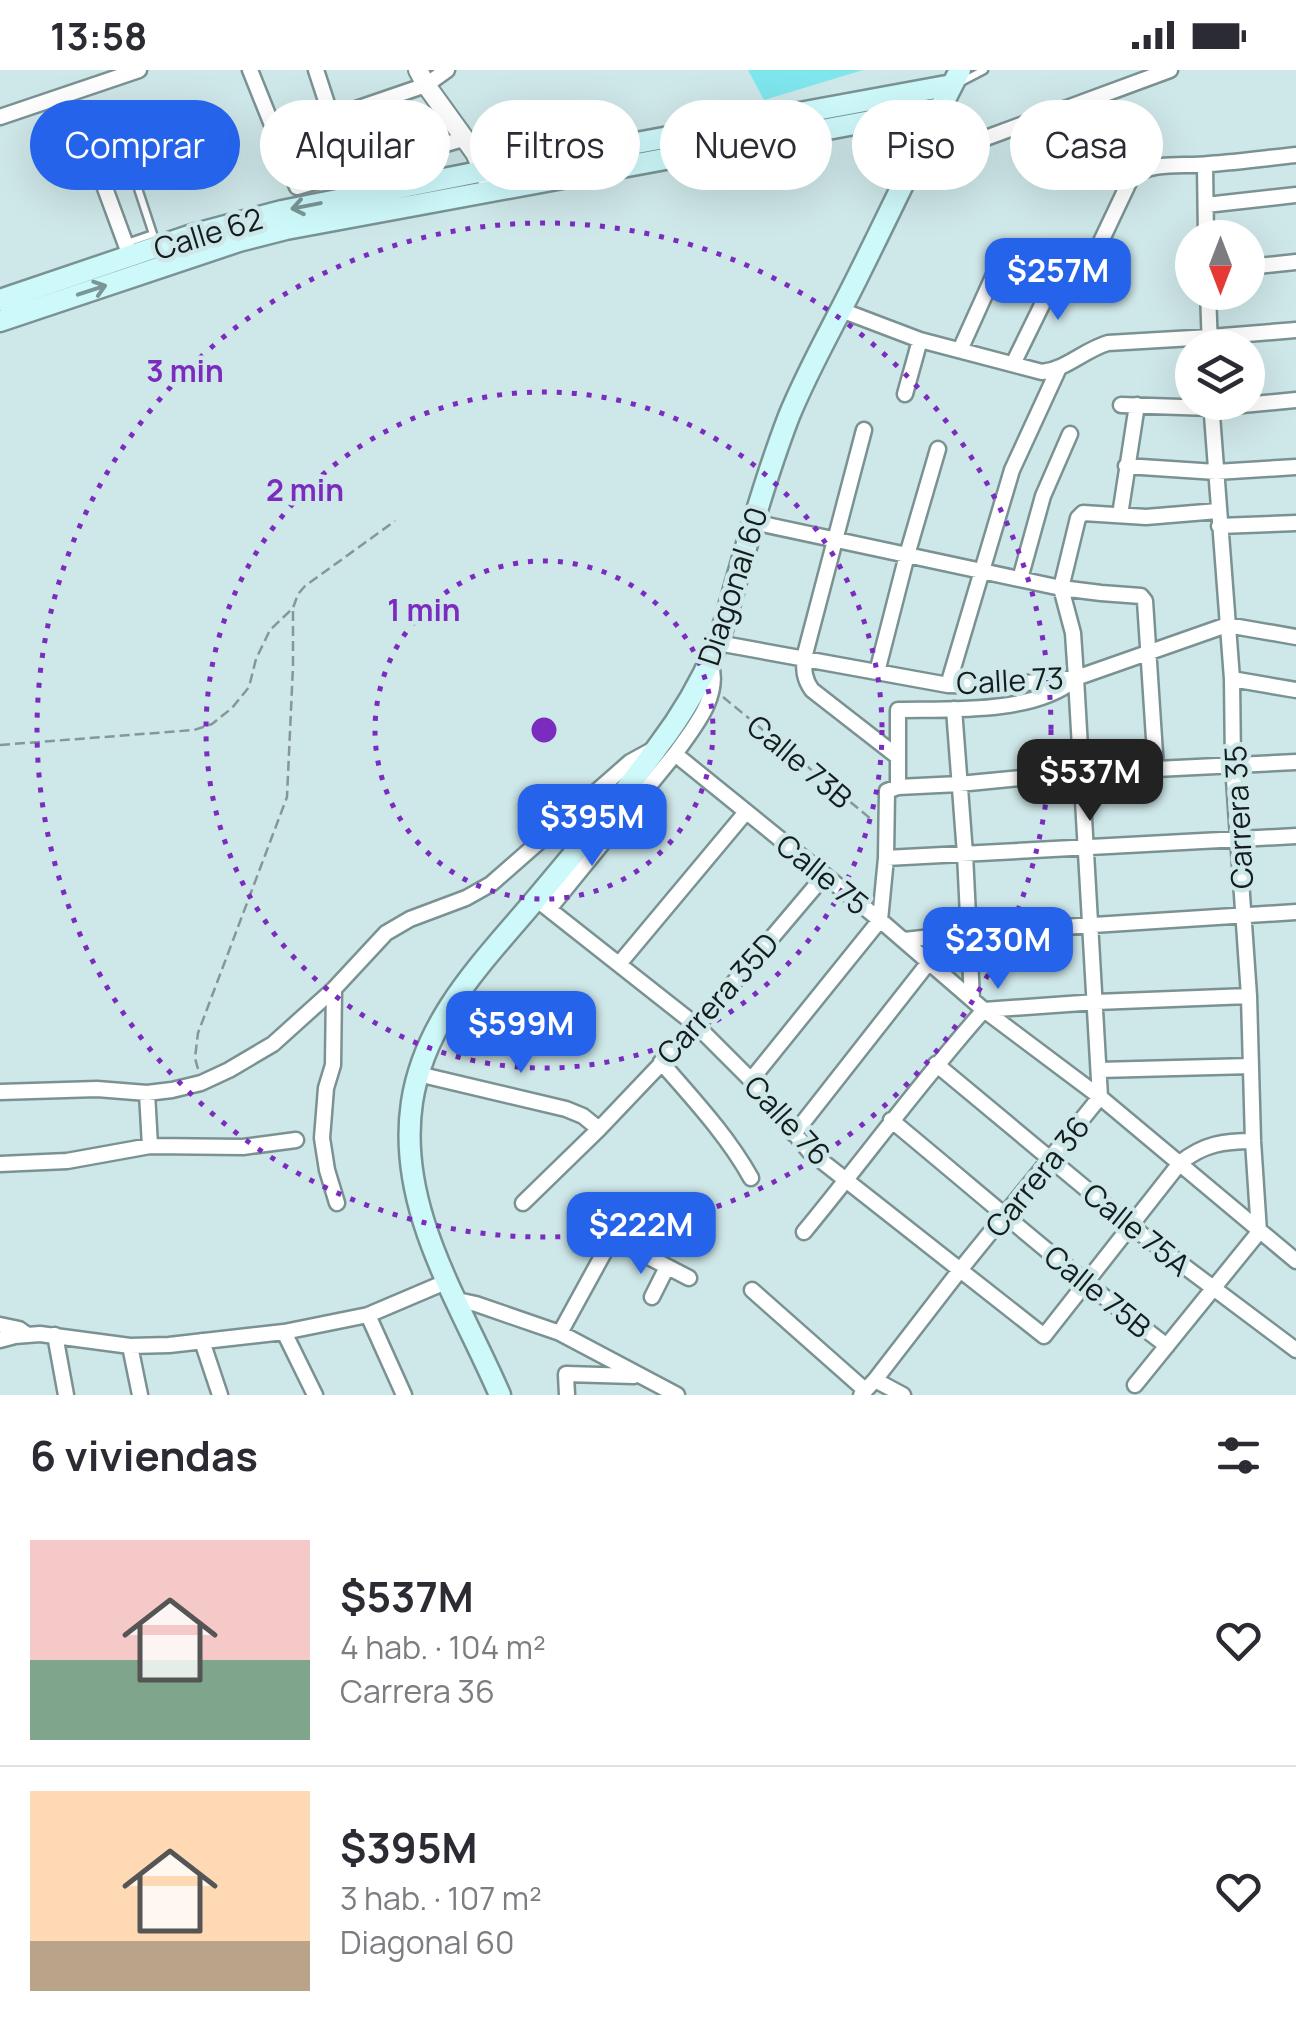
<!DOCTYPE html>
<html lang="es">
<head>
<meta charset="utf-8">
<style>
  body { margin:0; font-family:Manrope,sans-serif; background:#f2f2f3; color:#2b2b33; height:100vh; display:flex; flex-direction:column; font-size:38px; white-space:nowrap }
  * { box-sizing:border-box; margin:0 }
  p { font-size:32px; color:#7c7c81 }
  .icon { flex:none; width:55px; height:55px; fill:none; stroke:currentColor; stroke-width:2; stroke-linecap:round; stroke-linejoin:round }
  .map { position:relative; height:1325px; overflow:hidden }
  .side { display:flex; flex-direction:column; background:#fff; flex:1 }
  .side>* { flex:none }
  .banner { position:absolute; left:30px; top:30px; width:1238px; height:90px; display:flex; gap:20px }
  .needle { width:65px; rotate:180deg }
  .fabs { position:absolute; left:1175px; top:150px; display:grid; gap:20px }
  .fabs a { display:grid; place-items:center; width:90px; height:90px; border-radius:50%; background:#fff; box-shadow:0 10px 40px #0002; font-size:50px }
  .price { position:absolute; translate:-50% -85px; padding:0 22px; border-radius:20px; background:#2563eb; color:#fff; font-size:32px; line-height:65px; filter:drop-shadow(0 2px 5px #0008) }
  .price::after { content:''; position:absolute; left:50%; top:60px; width:30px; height:22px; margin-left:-15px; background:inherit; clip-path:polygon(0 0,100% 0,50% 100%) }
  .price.selected { background:#222; color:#fff }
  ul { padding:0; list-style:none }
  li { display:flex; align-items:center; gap:30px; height:250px; padding:0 30px }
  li+li { border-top:2px solid #e1e1e2 }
  li span { display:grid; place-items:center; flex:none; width:280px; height:200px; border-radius:0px; color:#555 }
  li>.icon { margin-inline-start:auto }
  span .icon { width:120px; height:120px; fill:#fffc; stroke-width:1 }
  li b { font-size:42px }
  h2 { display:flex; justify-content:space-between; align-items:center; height:120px; padding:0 30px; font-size:42px }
  .chip { padding:0 35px; border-radius:45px; background:#fff; box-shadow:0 10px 40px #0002; font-size:35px; line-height:90px }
  .chip.selected { background:#2563eb; color:#fff }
  .status { display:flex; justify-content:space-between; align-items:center; height:70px; padding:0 50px; background:#fff; direction:ltr }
  .status svg { height:28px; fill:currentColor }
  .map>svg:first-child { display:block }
  .green { fill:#7fe6ed }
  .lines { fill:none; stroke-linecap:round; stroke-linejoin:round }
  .service-casing { stroke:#7b9293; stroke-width:11 }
  .minor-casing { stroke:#7b9293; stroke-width:19 }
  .tertiary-casing { stroke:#7b9293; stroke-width:22 }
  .secondary-casing { stroke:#7b9293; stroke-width:25 }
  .path { stroke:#859798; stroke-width:2.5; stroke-dasharray:10 5; stroke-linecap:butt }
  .service { stroke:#fff; stroke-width:6 }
  .minor { stroke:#fff; stroke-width:14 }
  .tertiary { stroke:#fff; stroke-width:18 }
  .secondary { stroke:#cef9fb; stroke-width:20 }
  .oneway { stroke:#7a9697 }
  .ring { fill:none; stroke:#7b2cbf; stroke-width:5; stroke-dasharray:5 10 }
  .labels { text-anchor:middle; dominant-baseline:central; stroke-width:9; stroke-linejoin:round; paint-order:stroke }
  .street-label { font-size:30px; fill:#141d1d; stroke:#cee7e8 }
  .centre { fill:#7b2cbf; stroke:#cee7e8; stroke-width:5 }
  .ring-label { font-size:30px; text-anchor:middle; font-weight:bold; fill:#7b2cbf; stroke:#cee7e8; stroke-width:9; stroke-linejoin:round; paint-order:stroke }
</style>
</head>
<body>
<div class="status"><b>13:58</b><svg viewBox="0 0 49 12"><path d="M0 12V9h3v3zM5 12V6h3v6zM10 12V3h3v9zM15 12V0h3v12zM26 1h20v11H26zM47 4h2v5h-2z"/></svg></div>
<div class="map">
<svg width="1296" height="1325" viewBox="0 0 1296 1325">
  <rect width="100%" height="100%" fill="#cee7e8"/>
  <path class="green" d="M748 0H863L764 30Z"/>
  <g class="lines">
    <g class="service-casing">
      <path id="service" d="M959 13 984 0
        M125 79 153 164 127 173"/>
    </g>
    <g class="minor-casing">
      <path id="minor" d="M250 0 297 117 463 69
        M316 0 332 49
        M0 47 139 0
        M277 66 426 15 447 0
        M926 70 965 72 983 69 1170 0
        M1205 95 1206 168
        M1206 135 1296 125
        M1040 183 1109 208
        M130 186 95 91 97 84 124 76 182 77
        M1248 197 1296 192
        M1087 201 1132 106C1155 91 1182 97 1209 94 1238 92 1267 88 1296 85
        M1208 222 1210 278
        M841 240 920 270 1042 302C1067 299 1084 280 1108 273L1210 267 1296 260
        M960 280 1006 178
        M1013 294 1063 192
        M905 324 920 270
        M1121 335 1211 338 1296 330
        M864 360 804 588C804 601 804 609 812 620L898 687
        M1126 396 1216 402 1296 397
        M1120 445 1137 335
        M753 452 1061 518 1101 523 1141 526 1145 531 1156 699
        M1219 456 1296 453
        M1020 509 1043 426 1070 364
        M718 573 948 615 997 616 1076 608 1227 555 1296 567
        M877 602 907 485 938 379
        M1232 609 1296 620
        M948 615 1012 400 1058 300
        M954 639 965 784 972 929
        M675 684 880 850 984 940 1100 1027 1296 1191
        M1125 703 1156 699 1296 692
        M898 717V640C950 639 1032 644 1074 610
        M886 788 1296 766
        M536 829 697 956 751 1010 809 1081 1044 1266 1180 1093C1203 1074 1224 1071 1253 1071
        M549 839 675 684C694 657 722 626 710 591
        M904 870 969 863 1296 842
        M619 894 746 742
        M334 919 333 995 326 1018 322 1068 327 1100 337 1133
        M661 992C693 1029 727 1065 751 1108
        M936 994 1132 1157 1296 1280
        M1099 1000 1251 996
        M418 1004 566 1039 583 1046 599 1059
        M751 1010 880 850 886 788 887 721 898 717 959 714 1082 702
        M0 1022 97 1019 147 1023 172 1020 201 1013 229 1000 273 974 334 919 386 863 410 849 466 828 491 814 630 692 652 680
        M147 1023 150 1076
        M891 1050C983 1126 1072 1204 1167 1276
        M794 1064 929 892
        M0 1094 67 1091 150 1076 243 1077 296 1070
        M523 1133 599 1059 697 956 824 806
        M804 1162C865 1088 921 1011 984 940L1096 932 1249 926
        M752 1220 865 1320
        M652 1227 667 1197
        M457 1230 476 1234 560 1263 677 1325
        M368 1245 404 1325
        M0 1255 19 1259 26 1264
        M284 1262 315 1325
        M560 1263 612 1168 689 1208
        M55 1265 66 1325
        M0 1270 15 1266 40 1264 130 1276 169 1275 284 1262 368 1245 448 1211
        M202 1271 220 1325
        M130 1276 140 1325
        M875 1310 903 1325
        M1135 1315 1259 1162 1253 1071 1249 926 1233 695 1232 609 1211 332
        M567 1325 566 1304 634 1306
        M861 1325 875 1310 960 1200 1100 1027 1076 608 1073 563 1061 518 1078 448 1083 443 1146 447 1218 441"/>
    </g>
    <g class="tertiary-casing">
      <path id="tertiary" d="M418 0 426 15 475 83 488 111"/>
    </g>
    <g class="secondary-casing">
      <path id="secondary" d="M0 230 192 165 282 141 484 101 952 15
        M0 251 239 171 286 159 941 38
        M500 1325C460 1232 396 1138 412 1032 425 948 484 891 536 829 578 779 621 728 659 675 682 645 701 612 716 577 725 554 731 529 738 505 753 452 769 398 789 346 809 297 836 251 859 204 893 136 925 67 960 0"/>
    </g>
    <path class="path" d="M723 627 871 749
      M0 675 194 660 212 654 232 638 249 617 256 589 270 560 293 538 298 524 305 516 395 451
      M198 999 195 988 198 963 287 727 293 596V539"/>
    <use href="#service" class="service"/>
    <use href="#minor" class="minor"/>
    <use href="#tertiary" class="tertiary"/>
    <use href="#secondary" class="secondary"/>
  </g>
  <defs><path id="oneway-shaft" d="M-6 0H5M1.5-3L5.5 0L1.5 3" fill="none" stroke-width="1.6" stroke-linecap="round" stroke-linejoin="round" transform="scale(2.5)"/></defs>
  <g class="oneway">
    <use href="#oneway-shaft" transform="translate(306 136) rotate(169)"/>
    <use href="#oneway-shaft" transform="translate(92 220) rotate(-18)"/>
  </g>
  <g class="ring">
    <circle cx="544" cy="660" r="169"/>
    <circle cx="544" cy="660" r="338"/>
    <circle cx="544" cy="660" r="507"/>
  </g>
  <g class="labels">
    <g class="street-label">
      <text transform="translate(208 163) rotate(-17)">Calle 62</text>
      <text transform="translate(732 516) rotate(-72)">Diagonal 60</text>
      <text transform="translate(1010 610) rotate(-3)">Calle 73</text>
      <text transform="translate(800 691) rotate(40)">Calle 73B</text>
      <text transform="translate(1238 747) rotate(-93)">Carrera 35</text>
      <text transform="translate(823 804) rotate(39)">Calle 75</text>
      <text transform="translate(717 928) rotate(-48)">Carrera 35D</text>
      <text transform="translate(788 1050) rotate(47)">Calle 76</text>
      <text transform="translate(1037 1106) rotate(-51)">Carrera 36</text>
      <text transform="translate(1137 1159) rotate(39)">Calle 75A</text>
      <text transform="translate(1098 1221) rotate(39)">Calle 75B</text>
    </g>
  </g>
  <circle cx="544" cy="660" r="15" class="centre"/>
  <g class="ring-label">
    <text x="185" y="312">3 min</text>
    <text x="305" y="431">2 min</text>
    <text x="424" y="551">1 min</text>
  </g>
</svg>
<div class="fabs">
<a><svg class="needle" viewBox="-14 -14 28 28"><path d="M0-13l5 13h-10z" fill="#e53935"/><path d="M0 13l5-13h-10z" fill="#7c7c81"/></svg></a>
<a><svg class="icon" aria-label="layers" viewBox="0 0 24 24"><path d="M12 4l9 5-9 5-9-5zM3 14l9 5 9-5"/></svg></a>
</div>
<b class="price" style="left:1058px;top:253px">$257M</b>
<b class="price selected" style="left:1090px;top:754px">$537M</b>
<b class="price" style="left:592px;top:799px">$395M</b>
<b class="price" style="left:998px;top:922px">$230M</b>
<b class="price" style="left:521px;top:1006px">$599M</b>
<b class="price" style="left:641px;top:1207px">$222M</b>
<div class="banner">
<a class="chip selected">Comprar</a>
<a class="chip">Alquilar</a>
<a class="chip">Filtros</a>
<a class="chip">Nuevo</a>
<a class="chip">Piso</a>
<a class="chip">Casa</a>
</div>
</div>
<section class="side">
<h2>6 viviendas<svg class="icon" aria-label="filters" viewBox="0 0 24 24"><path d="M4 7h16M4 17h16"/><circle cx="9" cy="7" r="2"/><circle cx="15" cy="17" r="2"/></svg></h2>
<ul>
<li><span style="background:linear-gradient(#f6c9c9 60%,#7fa58c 0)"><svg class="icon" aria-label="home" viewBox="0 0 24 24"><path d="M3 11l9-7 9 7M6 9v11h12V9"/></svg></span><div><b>$537M</b><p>4 hab. · 104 m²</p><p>Carrera 36</p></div><svg class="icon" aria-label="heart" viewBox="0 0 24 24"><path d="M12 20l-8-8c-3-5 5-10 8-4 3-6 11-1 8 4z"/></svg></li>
<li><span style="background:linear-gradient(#ffd9b3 75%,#b9a48a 0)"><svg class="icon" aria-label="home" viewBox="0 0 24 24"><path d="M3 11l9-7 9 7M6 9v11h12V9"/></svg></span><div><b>$395M</b><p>3 hab. · 107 m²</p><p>Diagonal 60</p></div><svg class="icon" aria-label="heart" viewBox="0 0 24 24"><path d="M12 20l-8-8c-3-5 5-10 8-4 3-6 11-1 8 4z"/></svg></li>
</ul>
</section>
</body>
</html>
